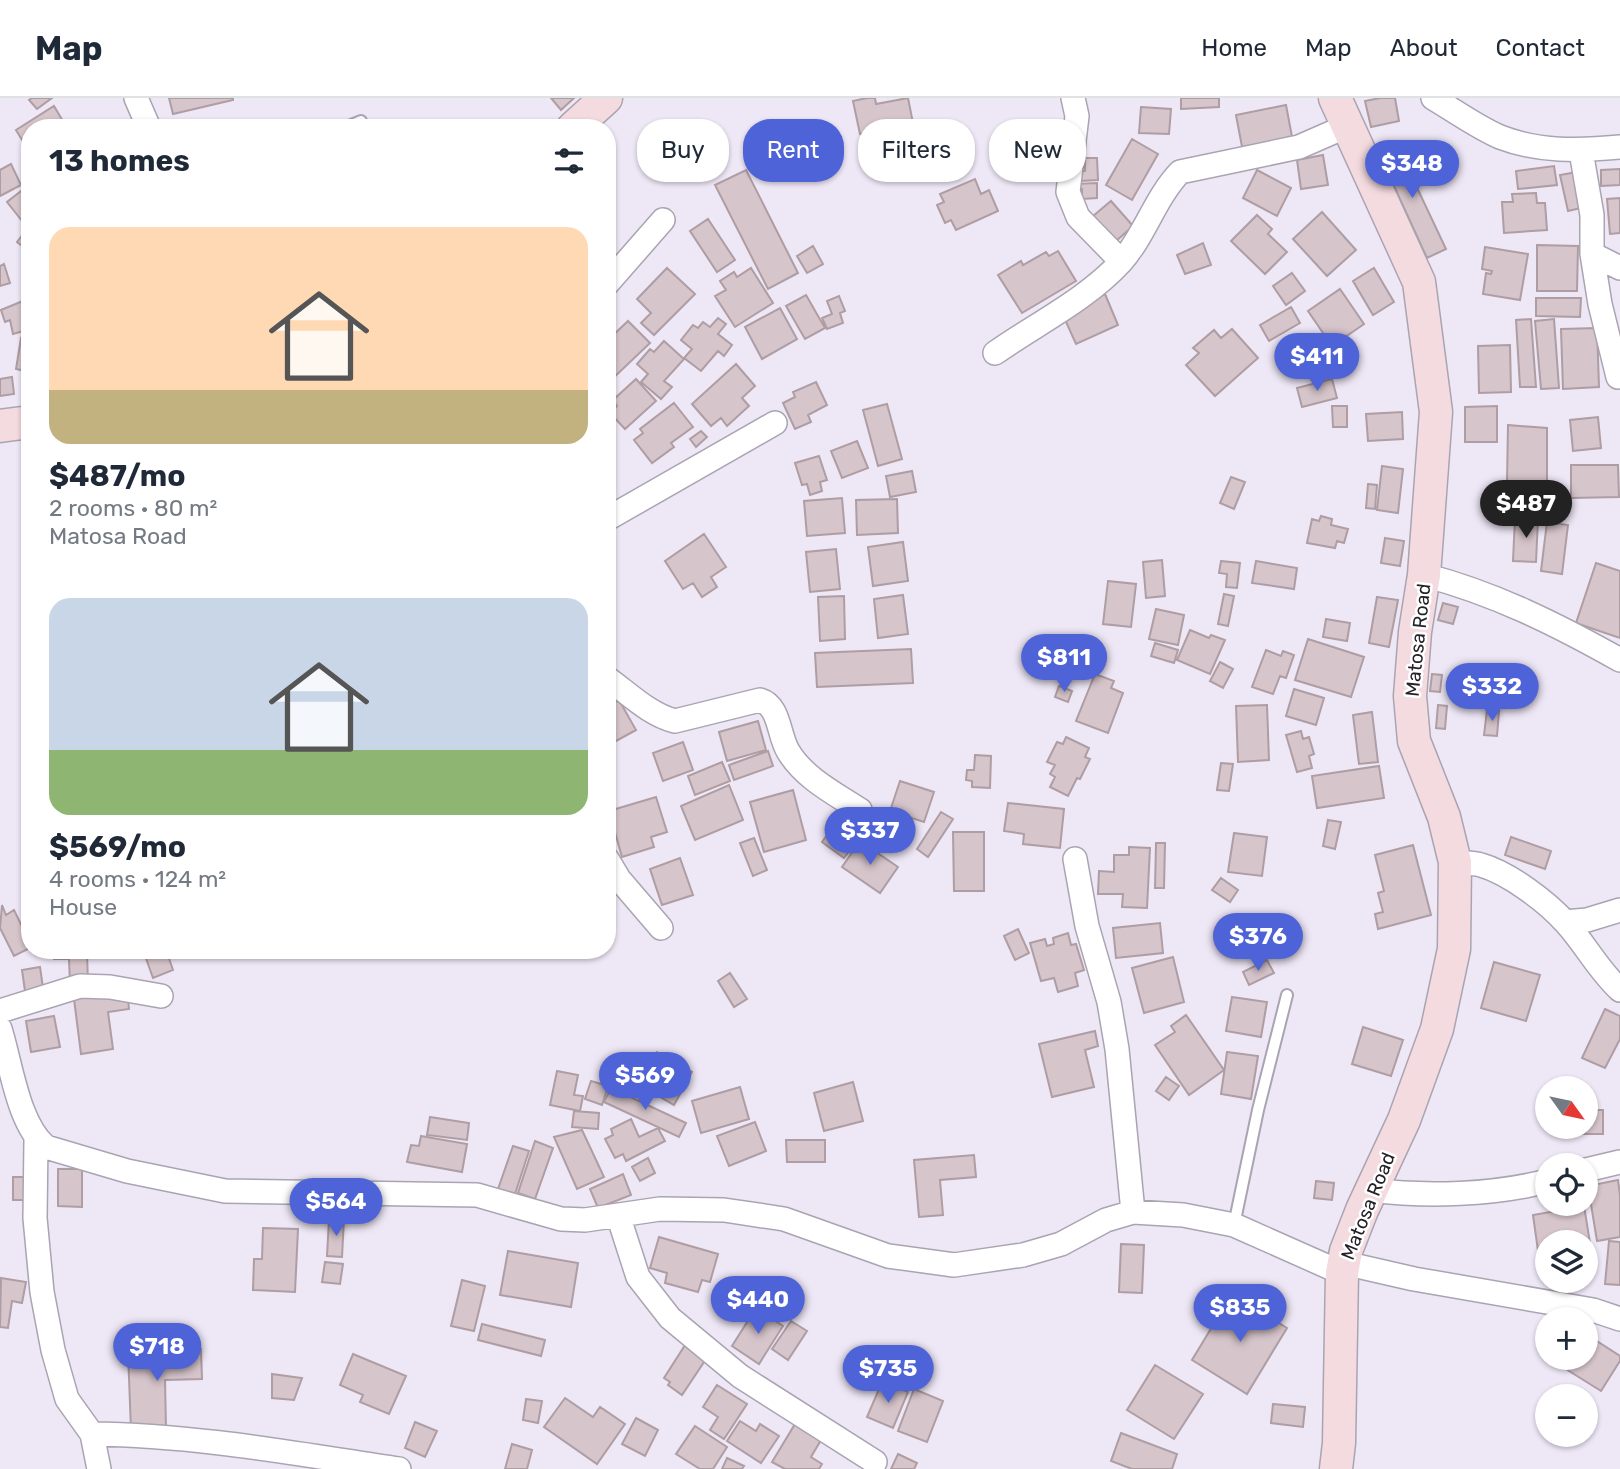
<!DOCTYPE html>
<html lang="en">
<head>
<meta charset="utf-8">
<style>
  body { margin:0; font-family:Rubik,sans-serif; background:#f2f2f3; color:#1f2937; height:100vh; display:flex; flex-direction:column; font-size:26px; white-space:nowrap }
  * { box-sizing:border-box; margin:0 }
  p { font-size:23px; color:#747a83 }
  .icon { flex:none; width:38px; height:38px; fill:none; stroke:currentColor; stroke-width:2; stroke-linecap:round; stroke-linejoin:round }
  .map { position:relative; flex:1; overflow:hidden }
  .side { position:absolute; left:21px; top:21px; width:595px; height:840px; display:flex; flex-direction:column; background:#fff; border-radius:28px; box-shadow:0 2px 5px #0004 }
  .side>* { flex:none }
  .top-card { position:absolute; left:637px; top:21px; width:665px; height:63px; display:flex; gap:14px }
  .needle { width:46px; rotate:123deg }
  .tools { position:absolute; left:1535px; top:978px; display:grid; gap:14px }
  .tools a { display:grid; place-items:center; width:63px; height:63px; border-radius:50%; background:#fff; box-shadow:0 2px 5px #0004; font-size:35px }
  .price { position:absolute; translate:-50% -60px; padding:0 16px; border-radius:24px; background:#4e63d8; color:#fff; font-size:23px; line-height:46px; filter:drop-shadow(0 2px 4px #0008) }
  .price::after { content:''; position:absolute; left:50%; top:42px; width:21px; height:16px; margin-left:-10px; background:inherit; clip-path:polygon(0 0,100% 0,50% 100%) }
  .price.selected { background:#222; color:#fff }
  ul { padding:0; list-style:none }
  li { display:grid; align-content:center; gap:14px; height:371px; padding:0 28px }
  li span { display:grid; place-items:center; height:217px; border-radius:21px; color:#555 }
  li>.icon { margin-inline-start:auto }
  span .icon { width:126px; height:126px; fill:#fffc; stroke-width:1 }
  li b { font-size:30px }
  h2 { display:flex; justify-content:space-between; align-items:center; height:84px; padding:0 28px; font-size:30px }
  .tag { padding:0 24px; border-radius:28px; background:#fff; box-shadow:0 2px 5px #0004; font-size:24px; line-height:63px }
  .tag.selected { background:#4e63d8; color:#fff }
  header { display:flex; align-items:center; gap:42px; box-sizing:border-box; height:98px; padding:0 35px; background:#fff; border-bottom:2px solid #e0e1e3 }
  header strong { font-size:33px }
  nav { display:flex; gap:38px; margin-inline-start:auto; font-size:24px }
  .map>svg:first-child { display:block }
  .building { fill:#d6c5cb; stroke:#ae9da3; stroke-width:2 }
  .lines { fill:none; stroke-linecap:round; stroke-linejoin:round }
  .lane-casing { stroke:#aaa4b2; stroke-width:14 }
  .street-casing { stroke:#aaa4b2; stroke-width:26 }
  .secondary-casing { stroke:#aaa4b2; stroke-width:35 }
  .lane { stroke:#fff; stroke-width:10 }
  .street { stroke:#fff; stroke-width:23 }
  .secondary { stroke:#f4dbe0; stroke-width:32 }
  .labels { text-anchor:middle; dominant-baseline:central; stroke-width:5; stroke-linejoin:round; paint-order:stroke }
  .street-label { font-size:19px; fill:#242227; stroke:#fff }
</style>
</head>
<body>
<header>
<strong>Map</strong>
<nav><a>Home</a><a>Map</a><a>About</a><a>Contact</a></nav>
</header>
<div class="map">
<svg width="1620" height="1371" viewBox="0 0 1620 1371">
  <rect width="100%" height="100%" fill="#eee7f6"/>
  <path class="building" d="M32 0H52L37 11 29 2Z
    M169 0H233V2L173 16Z
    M551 0H574L561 12Z
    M867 0H875L876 6 908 0 913 25 860 36 853 3Z
    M1181 0H1219V9L1181 11Z
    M1380 0H1395L1399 23 1371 29 1365 3Z
    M1286 7 1293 44 1243 54 1236 17Z
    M54 8 67 30H30V55L16 32Z
    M1141 9 1171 11 1169 36 1139 35Z
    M1023 22 1025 33 1037 30 1042 48 1013 56 1005 27Z
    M1132 41 1158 56 1132 102 1106 87Z
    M1395 43 1446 151 1427 160 1377 51Z
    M1323 57 1328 87 1301 91 1297 62Z
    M1085 60H1097L1098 82 1080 83V73H1085Z
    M11 66 21 87 0 98V72Z
    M1554 68 1557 87 1518 91 1516 73Z
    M1620 71V87L1601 88V72Z
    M746 72 798 175 768 191 715 87Z
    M1257 72 1291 90 1277 118 1243 100Z
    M1577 74 1585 109 1568 113 1560 77Z
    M975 81 981 96 989 92 998 113 956 132 951 122 945 125 937 107 944 104 940 96Z
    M1097 85V100L1082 101V91H1076V86Z
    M30 86V133L7 104Z
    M1536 95 1537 105H1545L1547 132 1504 135 1502 104H1513L1512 96Z
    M1620 100V135L1610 136 1607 101Z
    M1111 103 1133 128 1115 144 1093 118Z
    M1322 114 1356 152 1327 178 1293 141Z
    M1257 117 1272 131 1268 136 1287 154 1265 176 1231 143Z
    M708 121 735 162 717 174 690 133Z
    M24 135 30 140V154L17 144Z
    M1203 145 1211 167 1185 176 1177 157Z
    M1537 147 1578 148 1577 193H1537Z
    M813 148 823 166 807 175 797 158Z
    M1485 149 1528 156 1520 202 1483 196 1486 175 1491 176 1492 173 1482 171Z
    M1058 153 1076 183 1022 215 998 177 1021 163 1023 167 1046 154 1049 158Z
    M4 166 10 185 0 188V168Z
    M667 170 695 196 654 237 641 225 651 215 637 201Z
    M751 170 773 205 735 229 715 198 726 192 720 183 734 174 737 179Z
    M1374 170 1394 204 1373 217 1353 183Z
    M1292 175 1305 193 1286 207 1273 188Z
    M1340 191 1364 226 1332 248 1308 213Z
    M1105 196 1118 227 1076 246 1062 215Z
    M806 197 825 230 805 241 786 208Z
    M839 198 845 213 840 215 843 225 827 231 822 220 832 216 827 203Z
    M30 200V227L26 229 27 232 13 236 10 222 5 224 1 212Z
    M1536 200H1581L1580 219 1536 218Z
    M1291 209 1300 225 1269 243 1260 227Z
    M780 210 797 241 762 261 745 229Z
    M718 220 726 226 718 236 732 247 724 258 718 253 701 273 684 260 692 251 681 242 693 227 698 230 703 224 710 229Z
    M1531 221 1536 289H1520L1516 222Z
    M1554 221 1559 290 1541 291 1535 223Z
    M628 223 650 245 607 286V243Z
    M1597 230 1599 289 1563 291 1561 231Z
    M1232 231 1258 260 1215 298 1186 267 1199 255 1193 250 1214 232 1221 240Z
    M21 240 30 242V274L16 271Z
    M664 243 684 261 664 283 672 289 661 301 641 284 648 276 637 266 650 251 654 254Z
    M1510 247 1511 294 1479 295 1478 248Z
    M736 266 755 288 742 300 749 308 727 328 721 320 711 328 692 306Z
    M12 279 14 296 0 298V281Z
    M636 281 656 303 625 331 610 315 617 308 613 302Z
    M1332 281 1337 300 1302 309 1297 290Z
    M816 284 827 307 808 317 811 324 795 331 783 305 795 299 793 294Z
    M674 305 693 329 671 345 674 349 652 365 634 342 643 335 640 331Z
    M887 306 902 361 878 368 863 312Z
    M1332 308H1347V329H1333Z
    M1497 308V344H1465V309Z
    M1402 314 1403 341 1368 343 1366 316Z
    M1598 319 1601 350 1573 353 1570 322Z
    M1508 327 1547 330V386L1507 385Z
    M701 333 707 339 696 349 690 341Z
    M857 343 868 370 842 380 831 353Z
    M819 358 827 382 820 384 822 393 810 397 807 386 802 387 795 365Z
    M1571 367H1618L1619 399 1571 400Z
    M1382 368 1403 371 1398 415 1377 412Z
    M912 373 916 394 890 399 886 378Z
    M1231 379 1245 384 1234 411 1220 405Z
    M1368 386 1377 387 1375 411 1366 410Z
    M842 400 845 435 807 438 804 403Z
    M897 401 898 435 857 437 856 402Z
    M1321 418 1332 421 1331 427 1348 431 1344 445 1337 443 1335 450 1307 445 1312 421 1319 423Z
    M1515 420 1538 421 1536 464 1513 463Z
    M1547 424 1568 427 1562 476 1541 473Z
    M704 436 726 469 711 479 717 489 702 499 693 485 683 491 665 463Z
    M1385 440 1404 443 1400 468 1381 465Z
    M903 444 908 483 873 488 868 449Z
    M836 451 840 491 810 494 806 454Z
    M1162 462 1165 498 1146 500 1143 464Z
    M1221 463 1240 465 1237 490 1226 489 1227 476 1219 475Z
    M1256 463 1297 470 1294 491 1252 485Z
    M1596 465 1620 473V540L1576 525Z
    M1108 483 1136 486 1131 529 1103 526Z
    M1224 496 1234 498 1228 528 1218 526Z
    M903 497 908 536 878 540 874 501Z
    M844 498 845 541 820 543 818 499Z
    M1377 499 1398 502 1389 549 1369 545Z
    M1443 505 1458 509 1453 526 1438 522Z
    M1156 511 1184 517 1178 547 1149 541Z
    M1326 521 1350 525 1347 543 1323 539Z
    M1190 532 1209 540 1211 537 1225 542 1210 576 1177 562Z
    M1308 541 1364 559 1351 599 1295 582Z
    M1155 545 1178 552 1174 565 1151 558Z
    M911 551 913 585 817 589 815 555Z
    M1266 552 1281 558 1283 553 1294 557 1286 580 1280 578 1273 596 1252 589Z
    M1220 564 1233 571 1223 590 1210 583Z
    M1095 576 1114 583 1111 590 1123 595 1108 635 1076 623Z
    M1432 576 1442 577 1440 594 1430 593Z
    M1470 579 1490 583 1485 609 1464 604Z
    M1059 588 1072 593 1068 604 1055 599Z
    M1294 591 1324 600 1316 627 1286 618Z
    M619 602 636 632 607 648V608Z
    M1267 607 1269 662 1238 664 1236 608Z
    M1438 607 1447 608 1445 631 1436 630Z
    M1487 612 1499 613 1497 638 1484 637Z
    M1372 614 1378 664 1359 666 1353 617Z
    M758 623 766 652 727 663 719 634Z
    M1301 633 1303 641 1309 639 1314 656 1309 658 1312 670 1297 674 1286 637Z
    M1066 639 1089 650 1085 659 1090 661 1080 681 1077 680 1068 698 1050 689 1055 679 1050 676 1055 667 1047 664 1057 644 1063 646Z
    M683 644 693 672 663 683 653 655Z
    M768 653 773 668 734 682 729 667Z
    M975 657 991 658 990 690 972 689V683L966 682 967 672H974Z
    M722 664 730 683 695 697 688 678Z
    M1221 665 1233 666 1229 693 1217 692Z
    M1379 668 1384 700 1317 710 1312 678Z
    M900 683 934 694 924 724 890 713Z
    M729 687 743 722 695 742 681 708Z
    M793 692 806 742 764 754 750 704Z
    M656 699 667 734 651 739 654 749 622 759 609 713Z
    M1008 705 1064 711 1060 750 1023 746 1024 736 1004 733Z
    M941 714 953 721 928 759 917 751Z
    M843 715 866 731 844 760 822 744Z
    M1328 722 1341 724 1335 751 1323 748Z
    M953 734H984V793H954Z
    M1234 735 1267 739 1262 778 1228 774Z
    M1511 739 1551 753 1545 771 1505 757Z
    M754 740 767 772 753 778 740 745Z
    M860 743 898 769 880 795 842 769Z
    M1156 745H1165L1164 790H1155Z
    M1413 747 1431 817 1378 831 1375 816 1383 814 1378 795 1384 793 1375 757Z
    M1129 749 1150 750 1147 810 1122 809 1123 796H1098L1099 773 1114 774V757H1129Z
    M680 760 693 797 662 807 650 771Z
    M1221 780 1238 792 1230 804 1212 792Z
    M2 807 6 817 14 812 30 845V850L14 858 0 830Z
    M1160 825 1163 855 1116 860 1113 830Z
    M1018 831 1029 855 1015 862 1004 838Z
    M1068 835 1071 847 1076 846 1084 872 1075 875 1078 888 1058 894 1054 880 1041 883 1030 845 1045 841 1047 848 1054 846 1053 840Z
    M53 852H108L109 854 87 855 88 885 70 886 69 861H54Z
    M143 852H166L173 872 153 880Z
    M1173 859 1184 904 1144 915 1132 870Z
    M1267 862 1274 875 1249 887 1243 874Z
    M1494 864 1540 877 1526 923 1481 910Z
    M40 869 44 897 26 900 22 872Z
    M730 875 747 901 734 909 718 883Z
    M127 893 129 911 108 914 113 951 81 956 74 901Z
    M1232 899 1267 904 1261 939 1226 933Z
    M1605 911 1620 918V941L1605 970 1582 960Z
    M1186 917 1224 972 1189 997 1155 947 1175 934 1171 928Z
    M54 918 60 949 31 954 26 923Z
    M1363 929 1403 942 1391 978 1352 966Z
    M1095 933 1098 948 1085 952 1094 989 1052 999 1039 946Z
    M657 954 692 974 674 1007 638 986Z
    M1227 954 1258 958 1251 1001 1221 996Z
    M557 973 578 977 574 997 583 998 580 1013 550 1007Z
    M1166 979 1179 988 1169 1002 1156 993Z
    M591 983 608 988 602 1007 585 1001Z
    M853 984 863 1023 824 1033 814 995Z
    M740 989 749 1021 701 1035 692 1003Z
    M611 990 686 1025 679 1039 604 1004Z
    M1586 1012H1603V1036H1554V1029H1586Z
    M574 1013 599 1015 598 1031 572 1029Z
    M430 1019 469 1025 467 1042 427 1037Z
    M631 1021 639 1039 658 1030 665 1043 626 1063 623 1056 615 1060 605 1041 613 1037 611 1031Z
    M755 1024 766 1053 729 1068 717 1038Z
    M582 1032 604 1079 577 1091 554 1039Z
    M421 1038 467 1046 462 1074 407 1064 411 1047 419 1048Z
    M786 1042H825V1064H787Z
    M535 1043 553 1050 535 1101 518 1095Z
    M513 1048 529 1053 515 1096 498 1091Z
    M974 1057 976 1079 940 1082 943 1117 919 1119 914 1062Z
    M648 1060 655 1075 640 1083 632 1069Z
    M58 1071H82V1109L58 1108Z
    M623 1076 631 1097 598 1110 590 1091Z
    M13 1079H26V1102H13Z
    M1618 1082 1620 1097V1139L1597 1143 1588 1088Z
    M1316 1083 1334 1085 1332 1102 1314 1100Z
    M1584 1108 1591 1151 1586 1152V1144H1547V1159L1539 1160 1533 1117Z
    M329 1121H344L342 1159 327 1158Z
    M263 1130 298 1131 295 1194 253 1192 254 1161H262Z
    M659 1139 718 1156 710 1184 702 1182 698 1194 665 1185 667 1175 650 1170Z
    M1609 1143 1620 1144V1187L1605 1186Z
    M1121 1146 1144 1147 1142 1195 1119 1194Z
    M508 1153 578 1165 571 1209 500 1197Z
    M325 1164 343 1166 340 1186 322 1184Z
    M1 1180 26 1184 22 1205 12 1203 8 1230 0 1229Z
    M462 1182 485 1188 474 1233 451 1228Z
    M1232 1196 1287 1230 1247 1296 1192 1262Z
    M756 1210 783 1228 759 1266 732 1248Z
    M791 1223 807 1233 788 1262 772 1251Z
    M482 1226 545 1242 541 1258 478 1242Z
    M1586 1236 1620 1258V1263L1601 1293 1553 1263 1555 1260H1586Z
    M689 1241 710 1255 682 1297 668 1287 670 1284 664 1280Z
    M201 1251 202 1281 165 1282 166 1330 131 1332 128 1254Z
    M353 1256 406 1278 389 1316 360 1304 363 1297 340 1287Z
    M1155 1267 1203 1296 1174 1341 1127 1312Z
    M272 1276 302 1280 294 1302 272 1300Z
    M882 1284 908 1294 893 1330 867 1319Z
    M717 1287 747 1306 724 1341 710 1332 718 1319 703 1309Z
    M914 1291 943 1303 927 1344 898 1333Z
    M565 1300 593 1319 600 1309 625 1326 597 1366 544 1329Z
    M526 1301 542 1303 538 1325 523 1322Z
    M1273 1306 1305 1309 1303 1329 1271 1325Z
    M636 1320 658 1332 645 1358 622 1346Z
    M740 1323 756 1333 760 1326 779 1338 761 1365 727 1343Z
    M415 1324 437 1333 425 1359 405 1350Z
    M795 1326 821 1342 811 1359 822 1366 819 1371H785L772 1364Z
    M695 1328 727 1349 713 1371H700L676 1356Z
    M1121 1335 1177 1356 1172 1371H1132L1111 1363Z
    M512 1346 532 1352 527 1371H505Z
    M898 1356 917 1365 914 1371H891Z
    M727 1360 744 1368 742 1371H722Z"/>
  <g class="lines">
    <g class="lane-casing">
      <path id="lane" d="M344 30 361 23
        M1234 1127 1258 1012 1287 897"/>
    </g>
    <g class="street-casing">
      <path id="street" d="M136 0 149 30
        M1073 0 1077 18 1068 94 1078 119 1121 163
        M1433 0C1455 13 1477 29 1500 39 1539 54 1579 53 1620 49
        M1581 53 1592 117V156L1600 206 1618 279
        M1592 156 1620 170
        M607 186 663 122
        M995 255C1036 226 1086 202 1121 164 1145 137 1155 100 1180 74L1299 49 1347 28
        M607 421 775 325
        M1424 477C1494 495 1558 527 1620 562
        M607 580C628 595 650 617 675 623L760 602C780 608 778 636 788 653 804 680 834 695 860 712
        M607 761 619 781 661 830
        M1075 761 1087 828 1109 904 1117 951 1133 1114
        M1455 764C1463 765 1473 765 1481 767 1509 775 1547 804 1566 825 1585 846 1599 873 1620 892
        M1565 824 1587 822 1620 812
        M0 913 80 888 110 889 161 898
        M0 931C11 966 18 1026 46 1049L127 1073 225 1093 477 1097 561 1121 585 1122 660 1111 724 1112 784 1121 888 1158 954 1167 1023 1157 1061 1146 1106 1122 1133 1114 1183 1117 1234 1127 1342 1175
        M36 1042 35 1120 42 1194 53 1252 67 1301 92 1336 99 1371
        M1586 1072 1620 1064
        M1372 1092C1425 1099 1495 1097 1547 1083
        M618 1117 638 1179 670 1220 740 1278 875 1364
        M1344 1165 1414 1181 1593 1212 1620 1221
        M92 1336C195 1337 297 1356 399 1371"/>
    </g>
    <g class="secondary-casing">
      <path id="secondary" d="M1335 0 1419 184 1436 314 1424 477 1415 534 1410 598 1414 643 1444 719 1455 764 1454 851 1437 931 1404 1022 1362 1112 1346 1153 1342 1175 1339 1345 1336 1371
        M573 30 606 0
        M0 328 30 324"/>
    </g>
    <use href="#lane" class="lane"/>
    <use href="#street" class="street"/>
    <use href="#secondary" class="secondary"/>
  </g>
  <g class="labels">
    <g class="street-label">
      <text transform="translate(1418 542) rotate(-84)">Matosa Road</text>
      <text transform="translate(1368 1108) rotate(-68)">Matosa Road</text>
    </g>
  </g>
</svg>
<div class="tools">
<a><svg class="needle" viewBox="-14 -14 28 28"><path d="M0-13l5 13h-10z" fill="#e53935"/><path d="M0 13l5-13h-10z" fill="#747a83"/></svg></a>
<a><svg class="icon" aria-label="locate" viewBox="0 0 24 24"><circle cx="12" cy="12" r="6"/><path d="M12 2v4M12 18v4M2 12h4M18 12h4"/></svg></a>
<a><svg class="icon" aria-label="layers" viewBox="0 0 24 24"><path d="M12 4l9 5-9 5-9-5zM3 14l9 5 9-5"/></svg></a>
<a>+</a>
<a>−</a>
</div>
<b class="price" style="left:1412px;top:102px">$348</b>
<b class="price" style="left:1317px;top:295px">$411</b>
<b class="price selected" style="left:1526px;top:442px">$487</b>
<b class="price" style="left:1064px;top:596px">$811</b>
<b class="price" style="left:1492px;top:625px">$332</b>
<b class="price" style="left:870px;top:769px">$337</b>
<b class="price" style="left:1258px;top:875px">$376</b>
<b class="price" style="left:645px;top:1014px">$569</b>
<b class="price" style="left:336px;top:1140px">$564</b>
<b class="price" style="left:758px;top:1238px">$440</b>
<b class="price" style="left:1240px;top:1246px">$835</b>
<b class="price" style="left:157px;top:1285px">$718</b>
<b class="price" style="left:888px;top:1307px">$735</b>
<div class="top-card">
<a class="tag">Buy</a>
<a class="tag selected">Rent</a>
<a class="tag">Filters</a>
<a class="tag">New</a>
</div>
<section class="side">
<h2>13 homes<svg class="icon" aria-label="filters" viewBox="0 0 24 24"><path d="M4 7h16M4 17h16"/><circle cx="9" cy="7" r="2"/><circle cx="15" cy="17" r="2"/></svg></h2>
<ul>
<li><span style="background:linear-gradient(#ffd9b3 75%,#c2b280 0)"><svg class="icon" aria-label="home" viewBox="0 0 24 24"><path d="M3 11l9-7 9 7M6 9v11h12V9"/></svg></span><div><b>$487/mo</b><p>2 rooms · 80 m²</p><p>Matosa Road</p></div></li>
<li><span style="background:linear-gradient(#c9d6e8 70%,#8fb573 0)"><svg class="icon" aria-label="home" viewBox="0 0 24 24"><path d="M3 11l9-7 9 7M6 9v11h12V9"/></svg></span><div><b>$569/mo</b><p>4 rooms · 124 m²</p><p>House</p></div></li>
</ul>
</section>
</div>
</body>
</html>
